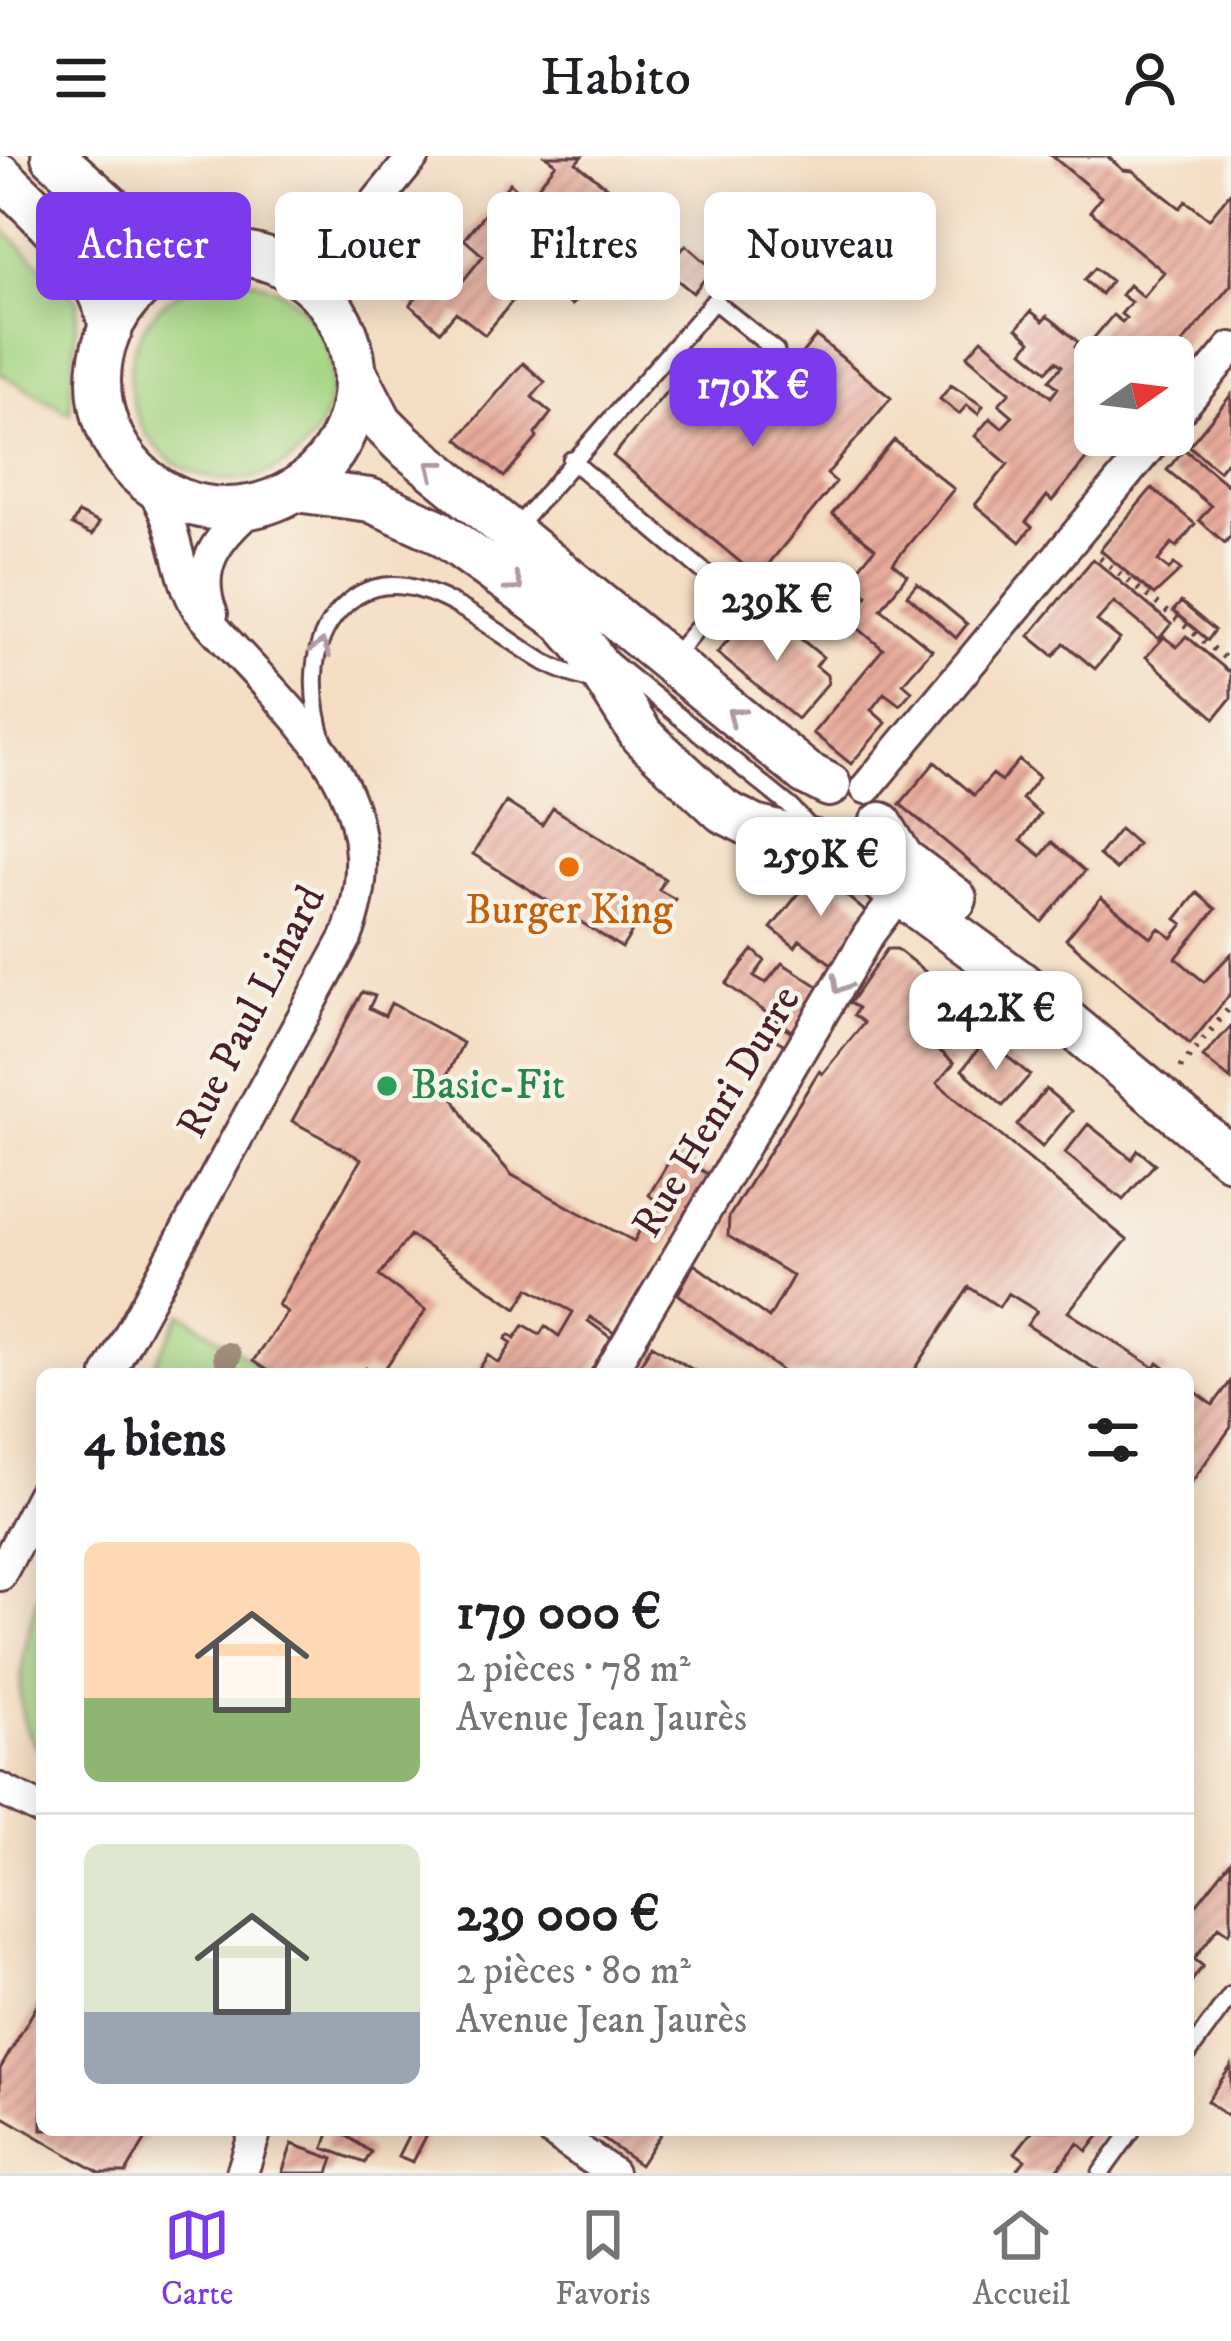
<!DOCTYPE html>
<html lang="fr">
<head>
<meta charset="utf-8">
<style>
  body { margin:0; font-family:"IM FELL DW Pica",serif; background:#f6f6f6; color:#202124; height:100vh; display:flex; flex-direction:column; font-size:45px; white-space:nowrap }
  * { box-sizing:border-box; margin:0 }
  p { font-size:39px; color:#757577 }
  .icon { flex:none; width:66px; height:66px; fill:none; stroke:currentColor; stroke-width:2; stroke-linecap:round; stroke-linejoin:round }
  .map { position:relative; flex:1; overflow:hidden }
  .side { position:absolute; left:36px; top:1212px; width:1158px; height:768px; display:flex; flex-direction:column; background:#fff; border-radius:18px; box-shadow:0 6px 30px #0003 }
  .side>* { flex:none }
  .guide { position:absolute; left:36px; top:36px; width:1161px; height:108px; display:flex; gap:24px }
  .needle { width:78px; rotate:76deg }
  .tools { position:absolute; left:1074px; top:180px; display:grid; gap:24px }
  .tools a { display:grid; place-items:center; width:120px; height:120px; border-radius:18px; background:#fff; box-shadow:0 6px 30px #0003; font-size:60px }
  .price { position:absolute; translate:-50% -102px; padding:0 27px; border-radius:24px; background:#fff; color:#222; font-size:39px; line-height:78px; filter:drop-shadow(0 3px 6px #0008) }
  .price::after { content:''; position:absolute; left:50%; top:72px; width:36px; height:27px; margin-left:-18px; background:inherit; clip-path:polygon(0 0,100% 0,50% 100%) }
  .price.active { background:#7c3aed; color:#fff }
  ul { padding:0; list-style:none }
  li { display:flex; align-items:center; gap:36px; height:300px; padding:0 48px }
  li+li { border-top:3px solid #e0e0e0 }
  li span { display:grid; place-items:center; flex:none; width:336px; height:240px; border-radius:18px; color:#555 }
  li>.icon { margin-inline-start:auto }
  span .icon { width:144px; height:144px; fill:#fffc; stroke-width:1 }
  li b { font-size:51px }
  h2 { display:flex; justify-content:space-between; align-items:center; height:144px; padding:0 48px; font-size:51px }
  .tag { padding:0 42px; border-radius:18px; background:#fff; box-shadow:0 6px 30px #0003; font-size:42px; line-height:108px }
  .tag.active { background:#7c3aed; color:#fff }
  header { display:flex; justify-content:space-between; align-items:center; height:156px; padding:0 48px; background:#fff; font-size:54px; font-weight:600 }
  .tab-bar { display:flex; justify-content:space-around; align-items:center; height:168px; border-top:3px solid #e0e0e0; background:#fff; font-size:33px; color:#757577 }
  .tab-bar a { display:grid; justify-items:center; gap:6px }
  .tab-bar .active { color:#7c3aed }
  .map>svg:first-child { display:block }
  .grass { fill:#a6d685; stroke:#787a58; stroke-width:3 }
  .building { fill:url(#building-hatch) }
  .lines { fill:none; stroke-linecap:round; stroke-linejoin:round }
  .lane-casing { stroke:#643c42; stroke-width:21 }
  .street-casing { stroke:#643c42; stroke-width:36 }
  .secondary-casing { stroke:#643c42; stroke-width:48 }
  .path { stroke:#643c42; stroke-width:6; stroke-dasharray:3 9; stroke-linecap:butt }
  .lane { stroke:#fff; stroke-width:15 }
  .street { stroke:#fff; stroke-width:30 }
  .secondary { stroke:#fff; stroke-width:42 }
  .tree { fill:#a38e7c }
  .oneway { stroke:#ae9aa0 }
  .food-dot { fill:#e8710a; stroke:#f7f3e8; stroke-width:4.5 }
  .leisure-dot { fill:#2e9e5b; stroke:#f7f3e8; stroke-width:4.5 }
  .labels { text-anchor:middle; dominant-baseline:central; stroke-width:9; stroke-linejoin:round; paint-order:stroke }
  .food-label { font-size:42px; fill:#c56008; stroke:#f7f3e8 }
  .street-label { font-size:42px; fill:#4a1f2b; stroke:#f7f3e8 }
  .leisure-label { font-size:42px; fill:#27864d; stroke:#f7f3e8; text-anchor:start }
</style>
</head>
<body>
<header><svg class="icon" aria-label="menu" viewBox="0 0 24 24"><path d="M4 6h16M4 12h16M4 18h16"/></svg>Habito<svg class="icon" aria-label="person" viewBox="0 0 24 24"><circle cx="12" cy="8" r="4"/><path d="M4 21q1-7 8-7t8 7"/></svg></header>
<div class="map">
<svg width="1231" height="2017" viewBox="0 0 1231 2017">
  <defs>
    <pattern id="building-hatch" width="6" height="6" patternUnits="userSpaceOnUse" patternTransform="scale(3)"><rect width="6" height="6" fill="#e8ab9c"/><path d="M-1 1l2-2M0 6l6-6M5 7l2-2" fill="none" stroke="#be8b7f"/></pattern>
  </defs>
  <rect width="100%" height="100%" fill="#f7f3e8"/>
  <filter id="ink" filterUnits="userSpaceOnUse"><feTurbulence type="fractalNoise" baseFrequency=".00833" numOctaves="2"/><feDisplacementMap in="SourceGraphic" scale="24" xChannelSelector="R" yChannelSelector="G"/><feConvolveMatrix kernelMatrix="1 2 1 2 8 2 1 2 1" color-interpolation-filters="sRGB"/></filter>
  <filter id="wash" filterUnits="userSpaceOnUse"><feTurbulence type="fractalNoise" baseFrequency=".004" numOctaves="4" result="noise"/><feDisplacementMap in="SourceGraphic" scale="48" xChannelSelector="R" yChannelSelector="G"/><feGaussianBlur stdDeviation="2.7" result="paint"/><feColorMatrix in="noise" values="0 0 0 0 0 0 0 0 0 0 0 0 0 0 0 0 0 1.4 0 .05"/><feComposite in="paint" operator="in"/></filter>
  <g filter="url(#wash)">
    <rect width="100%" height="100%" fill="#f4ddc2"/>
    <path class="grass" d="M0 70 78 145 70 257 0 217Z
      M130 223a101 101 0 1 1 202 0a101 101 0 1 1-202 0Z
      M182 1157 271 1218H149Z
      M42 1426V1597C37 1590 29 1581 26 1572 12 1534 30 1463 42 1426Z"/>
    <g id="blocks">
      <path class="building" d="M546 0H582L576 7 616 38 582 86 569 75 560 86 531 63 503 97 532 121 485 179 456 156 440 175 410 149 435 119 455 135 483 100 464 83 510 27 528 43 556 8Z
        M1052 0H1107L1123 14 1133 15 1180 52 1186 45 1209 63 1231 36V129L1171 201H1095V279H1106L1052 345 1047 340 1026 366 1032 371 1020 386 975 349 1008 308 975 280 990 262 1002 272 1013 260 999 248 1010 236 967 200 982 183 1051 241 1058 232 1049 224 1062 210 1056 205 1047 215 1023 195 1031 185 1017 172 1031 155 1043 165 1047 160 1055 166 1078 186 1075 191 1082 196 1113 159 1122 166 1126 162 1121 158 1131 146 1121 139 1129 129 1143 141 1164 116 1090 55 1101 41Z
        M603 87 616 98 572 149 560 138Z
        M686 89 713 113 693 137 665 114Z
        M1095 112 1111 125 1101 138 1084 124Z
        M816 180 891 242 827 318 836 326 758 421 613 300 691 206 753 257Z
        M523 207 545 226 532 241 551 257 535 278 537 282 504 321 458 283Z
        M951 229 983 250 978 258 967 249 959 258 940 243Z
        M1231 239V304L1229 302 1219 315 1189 290Z
        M894 284 954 333 893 407 907 419 881 453 932 494 903 527 912 535 900 549 884 537 871 554 886 567 851 608 813 577 883 493 847 463 867 439 849 424 875 392 832 358Z
        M1184 293 1231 332V379L1225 387 1199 364 1211 350 1167 314Z
        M1152 332 1195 368 1177 391 1172 387 1158 405 1169 414 1174 408 1181 414 1154 439 1100 394Z
        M78 357 99 367 92 379 72 369Z
        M1093 403 1171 468 1159 483 1114 446 1097 465 1120 483 1095 513 1064 487 1054 500 1029 480Z
        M917 427 967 468 956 482 907 439Z
        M1181 446 1215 474 1208 484 1173 455Z
        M767 455 823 501 816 510 827 519 828 527 797 563 717 497 740 470 749 477Z
        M1186 480 1228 515 1231 512V542L1215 562 1146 501 1164 481 1177 491Z
        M1019 604 1039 621 1022 643 1040 658 1021 684 1041 700 1052 686 1085 715 1042 766 900 648 935 606 974 639 993 618 1001 625Z
        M506 646 542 669 553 652 665 723 659 734 675 743 654 776 638 766 622 792 473 698Z
        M1120 673 1137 688 1116 714 1099 699Z
        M817 715 866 756 834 810 800 784 795 791 771 772Z
        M1197 737 1216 753 1176 802 1204 826 1231 798V837L1190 888 1066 783 1101 741 1151 782 1159 772 1172 782 1183 768 1176 763Z
        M887 793H897L971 852 938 893 954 907 937 927 1127 1084 1068 1156 1155 1212 1158 1207 1173 1218H1103L1027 1169 1037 1155 1008 1137 999 1151 969 1131 912 1218H786L678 1138 694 1108 769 1162 793 1120 728 1080 729 1061 819 915 822 918 864 867 854 859 858 852 850 847Z
        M753 794 765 805 754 820 766 827 782 807 821 832 795 877 726 828Z
        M362 836 375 840 369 852 385 860 391 847 463 887 445 923 446 930 474 976 512 1019 580 1057 634 1085 656 1045 649 1039 674 997 711 1020 614 1177 590 1161 588 1165 611 1182 589 1218H476L488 1199 499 1207 512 1187 506 1183 510 1178 515 1182 524 1169 540 1178 545 1170 559 1180 573 1156 529 1132 517 1152 410 1079 379 1120 426 1154 381 1218 366 1212 362 1218H272L253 1205 287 1156 278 1149 361 1003 292 965Z
        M773 866 794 878 787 890 766 878Z
        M1231 870V924L1203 901Z
        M986 883 1030 919 1003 950 962 914Z
        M1046 933 1072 955 1042 991 1017 969Z
        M1088 968 1132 1003 1138 994 1155 1008 1123 1044 1065 997Z
        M652 1189 700 1218H634Z
        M1231 1225V1271L1188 1331V1230L1213 1249Z
        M1231 1705V1774L1229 1777 1219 1770 1194 1803 1203 1810 1188 1830V1741L1197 1748Z
        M42 1841V1974H151L126 2017H100L0 1959V1913Z
        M1231 1910V1963L1207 1945Z
        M330 1974H338L371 1996 365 2007 324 1992Z
        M411 1974H429L413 2006 398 2000Z
        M590 1974H663L640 2009Z
        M1033 1974H1104L1087 1995 1078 1987 1055 2017H1015L1025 2004 1015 1997Z
        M292 1988 334 2003 329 2017H282Z"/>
    </g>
  </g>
  <g filter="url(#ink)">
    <use href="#blocks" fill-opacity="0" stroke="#643c42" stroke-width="3"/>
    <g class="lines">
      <g class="lane-casing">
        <path id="lane" d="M571 304 728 436 672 502
          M515 373 714 145 776 195
          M612 506 792 652 808 670
          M324 586C312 547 307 495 334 461 396 382 487 473 544 506 561 515 578 521 596 525
          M1188 1898 1231 1839
          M1101 2017 1132 1974"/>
      </g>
      <g class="street-casing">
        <path id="street" d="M310 127 414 0
          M1173 262 1231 192
          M212 458C193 411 218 381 252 352
          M866 632 1159 279
          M108 1218 346 782C404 632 283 556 198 453 173 410 181 373 148 327
          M609 1218 869 778 899 738
          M0 1419 42 1339
          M0 1633 42 1654
          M550 1974 612 2017
          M242 2017 256 1974"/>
      </g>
      <g class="secondary-casing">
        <path id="secondary" d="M53 0 136 74 160 86 206 99
          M0 19C45 62 98 109 111 172
          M99 225a128 128 0 1 1 256 0a128 128 0 1 1-256 0Z
          M356 218 381 266 403 288 806 617 829 629
          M296 334 370 344 438 375 563 465 586 492 642 580 723 655 755 671 815 686
          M881 668 902 703 955 743
          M848 700 1018 825 1231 1002"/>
      </g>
      <path class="path" d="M1100 402 1225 502
        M1180 912 1231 850"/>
      <use href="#lane" class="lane"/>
      <use href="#street" class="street"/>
      <use href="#secondary" class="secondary"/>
    </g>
    <circle class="tree" cx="227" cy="1200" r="14"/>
    <defs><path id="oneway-chevron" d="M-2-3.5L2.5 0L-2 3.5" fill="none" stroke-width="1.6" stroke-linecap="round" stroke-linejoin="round" transform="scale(3)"/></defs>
    <g class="oneway">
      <use href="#oneway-chevron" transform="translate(434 312) rotate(-142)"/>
      <use href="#oneway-chevron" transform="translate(515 428) rotate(35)"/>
      <use href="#oneway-chevron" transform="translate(321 492) rotate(-74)"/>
      <use href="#oneway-chevron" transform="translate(735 559) rotate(-141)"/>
      <use href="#oneway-chevron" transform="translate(840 829) rotate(120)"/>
    </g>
  </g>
  <circle class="food-dot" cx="569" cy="711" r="12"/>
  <circle class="leisure-dot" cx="387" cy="930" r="12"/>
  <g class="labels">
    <g class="food-label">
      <text x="569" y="755">Burger King</text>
    </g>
    <g class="street-label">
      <text transform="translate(252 856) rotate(-63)">Rue Paul Linard</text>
      <text transform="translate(717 956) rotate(-59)">Rue Henri Durre</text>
    </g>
    <g class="leisure-label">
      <text x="411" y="930">Basic-Fit</text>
    </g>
  </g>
</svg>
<div class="tools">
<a><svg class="needle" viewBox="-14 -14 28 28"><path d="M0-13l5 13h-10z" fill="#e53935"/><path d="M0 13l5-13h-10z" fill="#757577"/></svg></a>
</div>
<b class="price active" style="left:753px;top:294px">179K €</b>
<b class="price" style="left:777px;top:508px">239K €</b>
<b class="price" style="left:821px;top:763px">259K €</b>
<b class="price" style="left:996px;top:917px">242K €</b>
<div class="guide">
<a class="tag active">Acheter</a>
<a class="tag">Louer</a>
<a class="tag">Filtres</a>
<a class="tag">Nouveau</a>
</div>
<section class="side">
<h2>4 biens<svg class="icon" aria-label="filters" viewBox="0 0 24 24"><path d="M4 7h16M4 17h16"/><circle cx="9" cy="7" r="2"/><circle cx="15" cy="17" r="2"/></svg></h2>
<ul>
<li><span style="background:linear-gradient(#ffd9b3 65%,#8fb573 0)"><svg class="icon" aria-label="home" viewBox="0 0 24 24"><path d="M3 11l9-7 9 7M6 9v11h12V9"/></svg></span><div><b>179 000 €</b><p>2 pièces · 78 m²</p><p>Avenue Jean Jaurès</p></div></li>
<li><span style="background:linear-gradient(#dfe7d0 70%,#9aa5b1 0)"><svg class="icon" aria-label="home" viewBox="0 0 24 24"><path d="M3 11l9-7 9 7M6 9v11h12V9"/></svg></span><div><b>239 000 €</b><p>2 pièces · 80 m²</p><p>Avenue Jean Jaurès</p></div></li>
</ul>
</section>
</div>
<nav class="tab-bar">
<a class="active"><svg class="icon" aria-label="map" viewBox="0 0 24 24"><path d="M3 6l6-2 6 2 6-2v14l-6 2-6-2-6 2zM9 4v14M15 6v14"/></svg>Carte</a>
<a><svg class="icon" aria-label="saved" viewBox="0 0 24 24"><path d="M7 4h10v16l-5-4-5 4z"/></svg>Favoris</a>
<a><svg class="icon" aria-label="home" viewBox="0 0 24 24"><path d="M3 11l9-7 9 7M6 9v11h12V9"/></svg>Accueil</a>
</nav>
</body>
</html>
